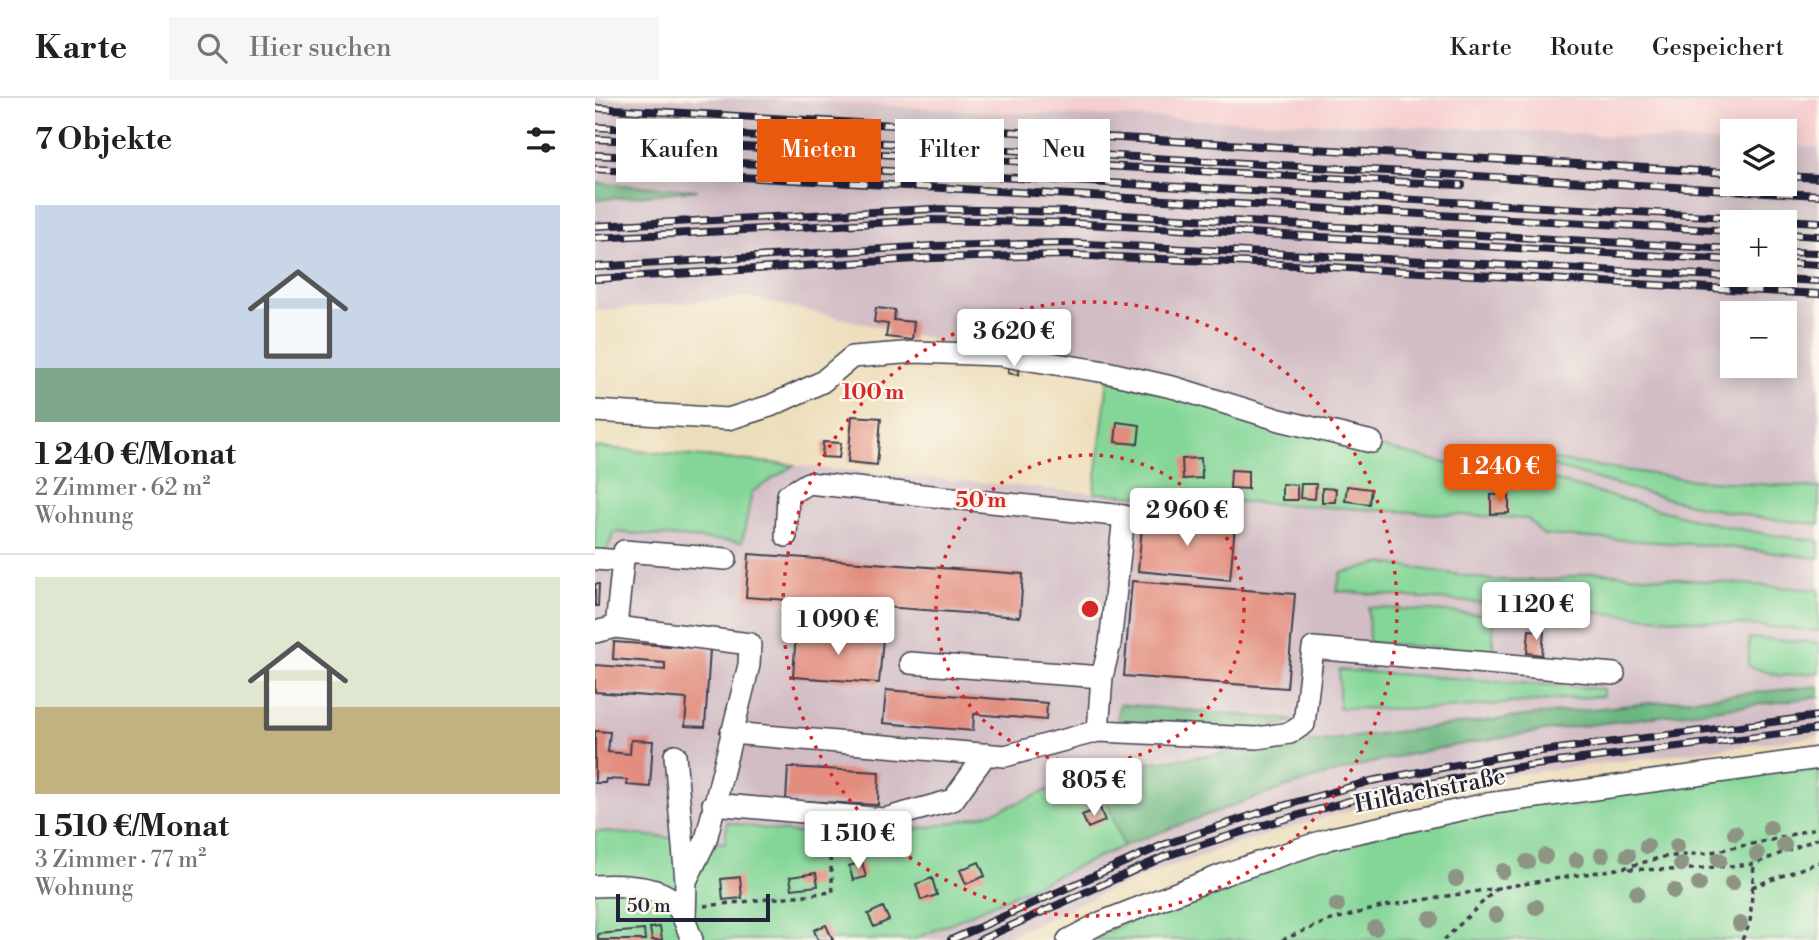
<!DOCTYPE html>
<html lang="de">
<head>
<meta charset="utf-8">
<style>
  body { margin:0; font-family:"Libre Bodoni",serif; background:#f6f6f6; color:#202124; height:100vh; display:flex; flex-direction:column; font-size:26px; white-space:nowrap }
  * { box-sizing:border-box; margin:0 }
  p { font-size:23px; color:#757577 }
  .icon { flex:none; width:38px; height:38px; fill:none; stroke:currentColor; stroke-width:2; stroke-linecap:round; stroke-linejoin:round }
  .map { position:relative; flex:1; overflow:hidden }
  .drawer { display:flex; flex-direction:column; background:#fff; width:595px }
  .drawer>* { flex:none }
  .banner { position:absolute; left:21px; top:21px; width:665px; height:63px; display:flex; gap:14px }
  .buttons { position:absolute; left:1125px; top:21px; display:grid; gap:14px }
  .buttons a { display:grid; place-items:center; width:77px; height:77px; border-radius:0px; background:#fff; box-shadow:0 4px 18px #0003; font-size:35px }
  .scale { position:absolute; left:21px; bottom:18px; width:154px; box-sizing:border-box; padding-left:7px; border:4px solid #22223b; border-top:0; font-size:19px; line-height:24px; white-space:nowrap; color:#22223b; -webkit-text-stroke:5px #fbf7ec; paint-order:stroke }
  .price { position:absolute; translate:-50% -60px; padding:0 16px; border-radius:7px; background:#fff; color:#222; font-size:23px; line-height:46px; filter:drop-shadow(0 2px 4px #0008) }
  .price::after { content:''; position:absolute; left:50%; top:42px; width:21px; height:16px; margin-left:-10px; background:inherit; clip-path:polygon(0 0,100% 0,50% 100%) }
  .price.on { background:#ea580c; color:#fff }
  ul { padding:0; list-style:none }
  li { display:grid; align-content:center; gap:14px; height:371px; padding:0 35px }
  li+li { border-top:2px solid #e0e0e0 }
  li span { display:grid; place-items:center; height:217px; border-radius:0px; color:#555 }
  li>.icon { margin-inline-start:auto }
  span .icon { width:126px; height:126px; fill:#fffc; stroke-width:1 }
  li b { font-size:30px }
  h2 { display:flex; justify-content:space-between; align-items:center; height:84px; padding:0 35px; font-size:30px }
  .chip { padding:0 24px; border-radius:0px; background:#fff; box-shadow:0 4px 18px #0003; font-size:24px; line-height:63px }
  .chip.on { background:#ea580c; color:#fff }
  header { display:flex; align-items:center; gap:42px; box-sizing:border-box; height:98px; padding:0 35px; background:#fff; border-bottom:2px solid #e0e0e0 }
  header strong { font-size:33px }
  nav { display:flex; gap:38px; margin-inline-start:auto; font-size:24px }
  .search { width:490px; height:63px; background:#f6f6f6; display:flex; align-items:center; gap:18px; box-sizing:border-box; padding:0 24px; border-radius:0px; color:#757577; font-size:26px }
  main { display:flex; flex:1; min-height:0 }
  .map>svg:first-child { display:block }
  .built { fill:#f7cfd0 }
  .industrial { fill:#d2bdc5; fill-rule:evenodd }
  .green { fill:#84d698; stroke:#537c6a; stroke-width:2 }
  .forest { fill:#6bb780; stroke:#466c5e; stroke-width:2 }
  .building { fill:#e28d7e }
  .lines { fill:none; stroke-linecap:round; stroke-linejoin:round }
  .minor-casing { stroke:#403e4e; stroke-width:24 }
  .path { stroke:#403e4e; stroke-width:3.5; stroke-dasharray:5 5; stroke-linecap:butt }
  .minor { stroke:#fff; stroke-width:21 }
  .rail-casing { stroke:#22223b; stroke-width:8 }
  .rail { stroke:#fbf7ec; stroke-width:5; stroke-dasharray:16; stroke-linecap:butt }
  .tree { fill:#8d9484 }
  .ring { fill:none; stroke:#d62828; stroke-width:3.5; stroke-dasharray:3.5 7 }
  .labels { text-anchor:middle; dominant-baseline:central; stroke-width:5; stroke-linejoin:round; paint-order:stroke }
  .street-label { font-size:24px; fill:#22223b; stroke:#fbf7ec }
  .centre { fill:#d62828; stroke:#fbf7ec; stroke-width:3.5 }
  .ring-label { font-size:21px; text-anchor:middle; font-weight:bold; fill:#d62828; stroke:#fbf7ec; stroke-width:5; stroke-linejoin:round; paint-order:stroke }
</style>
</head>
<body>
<header>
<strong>Karte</strong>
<div class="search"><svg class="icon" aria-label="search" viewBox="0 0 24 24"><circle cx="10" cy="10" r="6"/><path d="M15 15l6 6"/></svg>Hier suchen</div>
<nav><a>Karte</a><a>Route</a><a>Gespeichert</a></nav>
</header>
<main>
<section class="drawer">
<h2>7 Objekte<svg class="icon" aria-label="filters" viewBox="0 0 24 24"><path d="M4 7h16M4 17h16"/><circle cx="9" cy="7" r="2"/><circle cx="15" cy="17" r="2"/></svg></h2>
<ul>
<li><span style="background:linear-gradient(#c9d6e8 75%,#7fa58c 0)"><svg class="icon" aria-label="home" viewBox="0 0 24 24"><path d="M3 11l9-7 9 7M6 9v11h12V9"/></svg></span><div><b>1 240 €/Monat</b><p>2 Zimmer · 62 m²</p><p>Wohnung</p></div></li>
<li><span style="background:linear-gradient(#dfe7d0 60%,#c2b280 0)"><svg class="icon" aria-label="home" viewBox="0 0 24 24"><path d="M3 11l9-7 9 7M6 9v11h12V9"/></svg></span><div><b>1 510 €/Monat</b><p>3 Zimmer · 77 m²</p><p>Wohnung</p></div></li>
</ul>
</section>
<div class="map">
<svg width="1224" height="842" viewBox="0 0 1224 842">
  <rect width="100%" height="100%" fill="#fbf7ec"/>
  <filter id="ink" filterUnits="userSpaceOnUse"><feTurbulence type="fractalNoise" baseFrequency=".0143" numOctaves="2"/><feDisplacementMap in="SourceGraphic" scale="14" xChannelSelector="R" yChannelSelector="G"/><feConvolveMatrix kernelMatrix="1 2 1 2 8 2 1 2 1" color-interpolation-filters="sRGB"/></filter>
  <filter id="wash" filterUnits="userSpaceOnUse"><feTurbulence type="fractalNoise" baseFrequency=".00686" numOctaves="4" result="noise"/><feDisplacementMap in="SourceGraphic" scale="28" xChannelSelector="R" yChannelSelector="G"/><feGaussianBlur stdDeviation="1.57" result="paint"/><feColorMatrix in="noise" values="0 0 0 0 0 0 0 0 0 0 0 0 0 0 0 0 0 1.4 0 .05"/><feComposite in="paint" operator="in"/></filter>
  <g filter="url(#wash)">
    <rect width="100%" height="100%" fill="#eddebb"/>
    <path class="built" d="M160 0H1224V50L1190 48V33H1138L1137 45 895 31 412 15Z"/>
    <path class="industrial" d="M0 0H160L413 15 895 31 1137 45 1138 86H1190V48L1224 50V638L915 677 776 706 631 749 513 792 406 842H318L528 748 438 698 383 718 337 729 271 736 201 735 133 724 130 745 0 733V349L499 395 933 421 935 386 513 281 152 199 0 213ZM1138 124H1190V177H1138ZM1138 215H1190V268H1138Z"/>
    <path class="green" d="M513 281 935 386 938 376C1034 403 1124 433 1224 443V460L1123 448 948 437 933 421 499 395Z
      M0 349 199 367 157 394 147 444 20 434 9 457 0 456Z
      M946 360 1099 382 1224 390V426C1129 420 1035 391 944 364Z
      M788 465 897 482H962L997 474 1224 492V533L742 493 746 475Z
      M773 509 898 517V554L774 545Z
      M1154 540 1224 545V574L1185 578 1153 568Z
      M744 572 1008 591V598L839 611 744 610Z
      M1224 664V842H499L513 833 588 799 730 749 861 717Z
      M500 671 528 748 318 842H0V733L130 745 132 724C155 728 178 733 201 735 260 740 324 734 381 719 422 708 461 688 500 671Z"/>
    <path class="forest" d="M0 85 103 92 0 102Z
      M1224 588V599C1077 618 929 630 784 663 697 684 612 717 528 748L500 671 947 616Z
      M524 606 699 622 666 634 522 622Z"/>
    <g id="blocks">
      <path class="building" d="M281 210 300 212 299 222 319 224 317 242 291 239 293 226 279 224Z
        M415 265 425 267 423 277 413 275Z
        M257 318 286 320 282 367 253 364Z
        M522 324 545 327 543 346 520 344Z
        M228 344 246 345 244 360 227 359Z
        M606 360 607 380 588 381 587 361Z
        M636 372 653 373V391L635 390Z
        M687 386 702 387V402H687Z
        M706 386H721L720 401 705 400Z
        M752 388 776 391 774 406 750 403Z
        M727 390 741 391 740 404H727Z
        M914 396V415L896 416V397Z
        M548 418 640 427 635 482 543 473Z
        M154 456 428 476 425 519 151 499Z
        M537 483 700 496 692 590 529 578Z
        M0 486H4L3 508H0Z
        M934 532 949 533 947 557 932 555Z
        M201 534 288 540 284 585 198 579Z
        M19 544 115 551 110 629 90 628 92 601 0 594V567L70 572V565L18 561Z
        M291 592 452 605 451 622 379 616 378 633 288 625Z
        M0 633 15 634 13 654 35 656 36 642 58 643 55 689 32 687V682L11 681 10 685H0Z
        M193 669 284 674 283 707 191 702Z
        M505 710 510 723 493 730 487 717Z
        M267 764 271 779 258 782 254 768Z
        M384 764 390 778 371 786 365 772Z
        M221 775 223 788 197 791 195 779Z
        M145 779 147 800 128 802 126 781Z
        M337 780 342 797 326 802 321 786Z
        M288 809 294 822 279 829 273 816Z
        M231 827 238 842H223L219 832Z
        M65 829 67 842H57L55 830Z
        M49 832 50 842H3V836Z"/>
    </g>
  </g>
  <g filter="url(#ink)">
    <use href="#blocks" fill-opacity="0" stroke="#403e4e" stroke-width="2"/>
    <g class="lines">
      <g class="minor-casing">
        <path id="minor" d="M0 313 133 321 175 308 227 284 257 259 321 254 404 257 511 274 581 290 685 322 777 344
          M191 438 193 397 213 385 529 418 515 546 507 579
          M0 461 28 463
          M0 534 21 529
          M503 633 662 640 695 635 709 626 718 550 1019 576
          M136 635 410 658 503 633 507 579 315 565
          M80 657 91 783
          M118 706 289 721 358 702 391 656
          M0 788C19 787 62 787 77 802 87 812 92 829 97 842
          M90 823 91 783 111 742 154 567 155 546 21 529 29 453 131 461
          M473 842 505 825 630 776 737 740 892 706 1224 660"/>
      </g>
      <path class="path" d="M1034 771 1085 772 1159 766 1224 740
        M1157 789 1224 764
        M109 808 238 794 235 758
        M687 842 733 823 790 808 1028 770 1068 759 1111 755 1177 742 1224 729
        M849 842 901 791
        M1147 842 1155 825 1159 766"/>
      <use href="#minor" class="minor"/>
      <g class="rail-casing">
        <path id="rail" d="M0 10 1138 75
          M0 29 1224 97
          M0 41 867 87
          M0 57 1224 124
          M0 71 1138 133
          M1190 78 1224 80
          M0 128 337 111 473 114 1138 151
          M1190 136 1224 138
          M0 140 337 122 473 125 1138 162
          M1190 154 1224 155
          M1190 165 1224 167
          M0 169 337 148 472 145 1224 183
          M0 181 337 160 472 157 661 165 1224 196
          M356 842 568 747 667 714 776 683 915 657 1224 618
          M385 842 571 758 672 726 779 696 916 670 1224 631"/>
      </g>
      <use href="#rail" class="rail"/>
    </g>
    <g class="tree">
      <circle cx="1175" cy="730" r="8"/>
      <circle cx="1140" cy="735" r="8"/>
      <circle cx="1189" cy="747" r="8"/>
      <circle cx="1052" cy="748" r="8"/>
      <circle cx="1082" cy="748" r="8"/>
      <circle cx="1162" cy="756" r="8"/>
      <circle cx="1007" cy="757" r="8"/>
      <circle cx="1033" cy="757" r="8"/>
      <circle cx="950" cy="758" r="8"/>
      <circle cx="981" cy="762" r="8"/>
      <circle cx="1124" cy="762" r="8"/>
      <circle cx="932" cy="764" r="8"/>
      <circle cx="1086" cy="766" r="8"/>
      <circle cx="908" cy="773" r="8"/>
      <circle cx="861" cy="781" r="8"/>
      <circle cx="1137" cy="785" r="8"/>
      <circle cx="1104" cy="786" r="8"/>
      <circle cx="1079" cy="793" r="8"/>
      <circle cx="1042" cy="795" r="8"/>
      <circle cx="742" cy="807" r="8"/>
      <circle cx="941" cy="809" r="8"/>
      <circle cx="901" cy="817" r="8"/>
      <circle cx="836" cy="821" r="8"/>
      <circle cx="1145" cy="826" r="8"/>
      <circle cx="780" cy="830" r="8"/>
    </g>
  </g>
  <g class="ring">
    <circle cx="495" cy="511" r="154"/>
    <circle cx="495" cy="511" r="307"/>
  </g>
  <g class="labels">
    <g class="street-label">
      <text transform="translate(835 693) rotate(-11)">Hildachstraße</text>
    </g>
  </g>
  <circle cx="495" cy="511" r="10" class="centre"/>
  <g class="ring-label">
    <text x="278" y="301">100 m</text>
    <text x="386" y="409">50 m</text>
  </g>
</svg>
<div class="buttons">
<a><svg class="icon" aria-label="layers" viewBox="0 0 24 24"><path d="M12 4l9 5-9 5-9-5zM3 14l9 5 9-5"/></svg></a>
<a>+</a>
<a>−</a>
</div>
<div class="scale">50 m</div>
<b class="price" style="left:419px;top:271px">3 620 €</b>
<b class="price on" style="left:905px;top:406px">1 240 €</b>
<b class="price" style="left:592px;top:450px">2 960 €</b>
<b class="price" style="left:941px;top:544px">1 120 €</b>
<b class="price" style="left:243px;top:559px">1 090 €</b>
<b class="price" style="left:499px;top:720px">805 €</b>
<b class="price" style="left:263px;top:773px">1 510 €</b>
<div class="banner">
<a class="chip">Kaufen</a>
<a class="chip on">Mieten</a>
<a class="chip">Filter</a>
<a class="chip">Neu</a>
</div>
</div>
</main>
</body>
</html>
